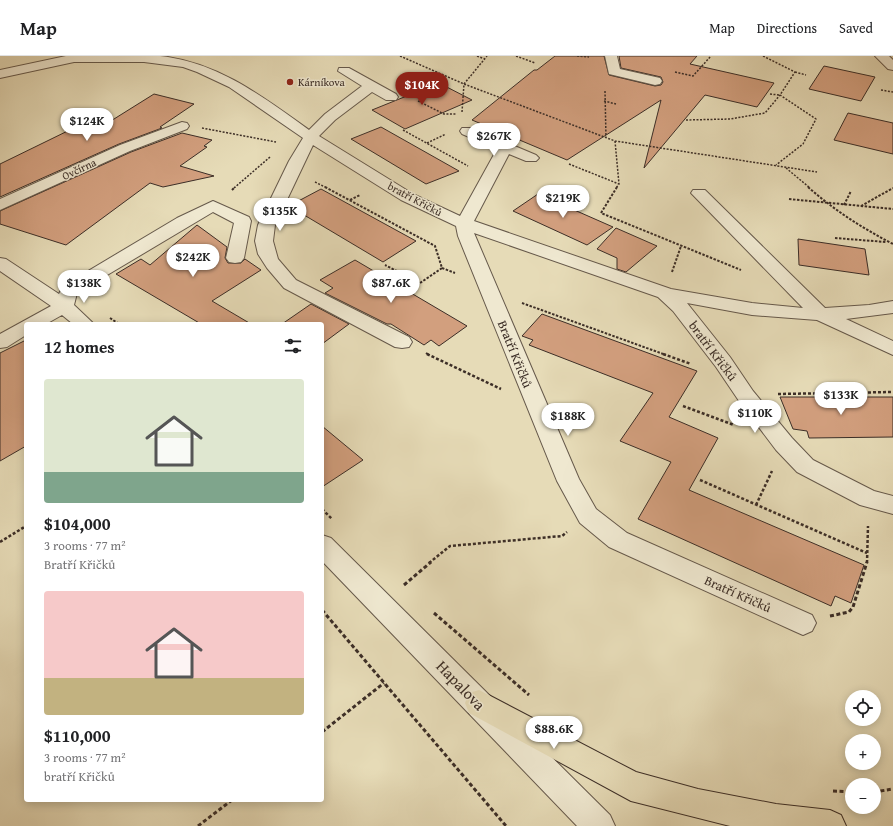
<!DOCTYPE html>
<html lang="en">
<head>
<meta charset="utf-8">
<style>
  body { margin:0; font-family:"Gentium Book Plus",serif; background:#f2f2f2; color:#202124; height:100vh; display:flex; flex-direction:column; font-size:15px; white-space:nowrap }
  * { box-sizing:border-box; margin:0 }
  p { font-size:13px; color:#757577 }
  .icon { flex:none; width:22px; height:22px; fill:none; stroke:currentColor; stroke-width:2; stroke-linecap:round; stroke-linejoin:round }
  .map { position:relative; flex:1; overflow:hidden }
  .panel { position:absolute; left:24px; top:266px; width:300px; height:480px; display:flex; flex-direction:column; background:#fff; border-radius:4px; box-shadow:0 2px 10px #0003 }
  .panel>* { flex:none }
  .controls { position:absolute; left:845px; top:634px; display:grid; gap:8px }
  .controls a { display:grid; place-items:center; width:36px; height:36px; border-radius:50%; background:#fff; box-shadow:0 2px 10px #0003; font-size:20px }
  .price { position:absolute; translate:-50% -34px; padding:0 9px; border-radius:14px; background:#fff; color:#222; font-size:13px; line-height:26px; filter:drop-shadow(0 1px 2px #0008) }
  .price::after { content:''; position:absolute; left:50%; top:24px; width:12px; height:9px; margin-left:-6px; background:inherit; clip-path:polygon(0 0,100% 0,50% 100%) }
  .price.current { background:#8f2418; color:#fff }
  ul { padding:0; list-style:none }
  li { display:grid; align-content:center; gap:8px; height:212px; padding:0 20px }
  li span { display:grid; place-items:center; height:124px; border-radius:4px; color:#555 }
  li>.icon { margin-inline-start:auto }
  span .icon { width:72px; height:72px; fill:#fffc; stroke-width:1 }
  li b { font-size:17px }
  h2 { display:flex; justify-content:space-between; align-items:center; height:48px; padding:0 20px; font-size:17px }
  header { display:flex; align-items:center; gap:24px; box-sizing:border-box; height:56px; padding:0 20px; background:#fff; border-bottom:1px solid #e0e0e0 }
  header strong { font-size:19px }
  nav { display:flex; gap:22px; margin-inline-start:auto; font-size:14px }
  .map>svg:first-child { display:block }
  .building { fill:#d29f7e; stroke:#3c2e27 }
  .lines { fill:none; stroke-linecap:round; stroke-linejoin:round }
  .minor-casing { stroke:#66594b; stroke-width:2 }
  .highway-casing { stroke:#3c2e27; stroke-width:2 }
  .path-far3 { stroke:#3c2e27; stroke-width:1.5; stroke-dasharray:2 1.5; stroke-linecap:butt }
  .path-far2 { stroke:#3c2e27; stroke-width:2; stroke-dasharray:2.5 1.5; stroke-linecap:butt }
  .path-far1 { stroke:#3c2e27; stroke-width:2.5; stroke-dasharray:3 2; stroke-linecap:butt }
  .path { stroke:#3c2e27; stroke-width:3; stroke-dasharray:4 2.5; stroke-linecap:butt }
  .minor { fill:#efe8d0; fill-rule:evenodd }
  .highway { fill:#e6dbb7; fill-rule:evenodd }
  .poi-dot { fill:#8f2418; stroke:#efe8d0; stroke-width:1.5 }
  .labels { text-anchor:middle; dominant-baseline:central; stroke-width:3; stroke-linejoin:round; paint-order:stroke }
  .far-poi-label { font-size:11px; fill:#3c2e27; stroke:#efe8d0; text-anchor:start }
  .far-street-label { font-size:11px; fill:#3c2e27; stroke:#efe8d0 }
  .street-label { font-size:13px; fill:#3c2e27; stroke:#efe8d0 }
  .near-street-label { font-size:16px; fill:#3c2e27; stroke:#efe8d0 }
</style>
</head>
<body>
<header>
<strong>Map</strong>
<nav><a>Map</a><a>Directions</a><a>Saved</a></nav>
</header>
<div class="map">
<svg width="893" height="770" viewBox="0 0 893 770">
  <rect width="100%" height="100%" fill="#e6dbb7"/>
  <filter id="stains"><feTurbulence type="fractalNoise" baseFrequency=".005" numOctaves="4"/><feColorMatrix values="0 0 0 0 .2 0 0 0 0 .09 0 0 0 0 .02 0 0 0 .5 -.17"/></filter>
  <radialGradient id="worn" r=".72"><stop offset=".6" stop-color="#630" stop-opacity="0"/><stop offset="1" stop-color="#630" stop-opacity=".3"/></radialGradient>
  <path class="building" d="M555 0H604L609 19 655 30 661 29 663 26 661 21 621 12 619 0H697L690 8 774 27 757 51 705 39 644 112 661 44 567 104 472 64 534 14H537Z
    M824 10 875 21 861 45 809 33Z
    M439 27 472 44 405 73 372 54Z
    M154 38 194 48 160 71 162 72 119 88 0 141V108L84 67 93 71 100 66 106 68Z
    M848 57 893 67V98L834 84Z
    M381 71 459 115 426 128 351 83Z
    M182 77 212 84 204 90 207 91 180 110 214 120 163 131 150 127 66 189 0 168V155L131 96Z
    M321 133 416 185 383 206 289 150Z
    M538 138 613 171 587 189 513 155Z
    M197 169 227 191 225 202 228 207H241L245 203 261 214 212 245 251 268H201L116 218 141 203 150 209Z
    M616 172 657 190 626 216 617 213V202L597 193Z
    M798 183 865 193 869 219 799 209Z
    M355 204 467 270 439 290 431 284 424 289 391 268H387L325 237 333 232 320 224Z
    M311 248 349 268 322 288V268H282Z
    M542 258 697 315 669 361 718 382 689 434 864 509 851 547 835 540 831 550 638 463 671 406 620 385 653 337 529 289 533 284 522 280Z
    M26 284V390L0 405V297Z
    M780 341H893V381L809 382 807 375 793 373Z
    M322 370 363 404 322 431Z"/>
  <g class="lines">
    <g class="minor-casing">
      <path id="minor" d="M66 0C97 0 129 0 160 0 218 6 263 41 309 74L325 58 362 30 338 15 339 12H349L396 38 398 41 396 44H386L372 36 335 64 319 80 413 138 460 160 497 93 462 78 460 75 462 72H472L536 99 539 102 536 105H526L509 98 474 165 671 233 752 247 803 252 691 137 693 134H705L825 252 869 249 893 245V257L846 263 893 285V299L817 264 752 259 687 247 730 301 753 335 792 382 813 404 874 435 893 440V458L860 449 797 416 776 394 739 345 716 311 673 255 658 241 474 177 579 423 596 453 627 477 812 559 816 567 812 575 803 579 794 575 609 491 580 467 557 425 458 180 456 170 401 144 313 89 275 169 273 185 278 203 296 224 409 281 412 286 409 291 402 292 395 291 284 232 267 212 258 198 255 185 258 169 289 105 303 82 229 31 197 16 183 11 144 6H74L0 22V14Z
        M605 0H617L620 13 660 22 662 25 660 28 655 29 609 18Z
        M875 0H889L893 4V14L888 13Z
        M182 66 187 67 189 70 187 73 130 95 0 154V143L120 89Z
        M213 145 249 161 251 165 244 202 241 206 235 207 229 206 226 202 234 167 213 156 77 237 74 249 94 268H73L62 259 46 268H26V279L7 291 0 292V278L51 250 0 215V202L6 203 59 238 63 230 177 162Z
        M322 479 331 482 610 759 615 770H577L322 505Z"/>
    </g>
    <g class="highway-casing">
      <path id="highway" d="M479 634 636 716 698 733 776 748 830 754 841 759 846 770H730L631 745 469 657 465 647 469 637Z"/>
    </g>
    <path class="path-far3" d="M400 0 464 28 615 85 817 116
      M477 0 485 3
      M516 0 535 7
      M577 0 589 1
      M763 0 795 16 780 39 816 63 803 88 776 109
      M675 16 693 20 711 0
      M795 16 806 19
      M881 34 893 36
      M605 35 606 82
      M770 38 779 39
      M418 45 444 58H456
      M604 45 616 48
      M462 56 464 28 487 0
      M686 64 730 63 765 57 780 39
      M202 72 276 86
      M403 74 468 110
      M615 85 619 128 616 132
      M427 87 446 78
      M569 108 619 128
      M786 112 810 132
      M315 126 327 132
      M234 132 270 101"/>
    <path class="path-far2" d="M325 131 435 190 442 212 420 227 385 209
      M617 131 601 157 741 214
      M808 131C834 154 862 172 893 188
      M232 134 235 131
      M789 143 893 153
      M350 144 360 139
      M844 149 851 135
      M861 150 893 132
      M835 182 886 186
      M442 212 455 217
      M672 216 681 190
      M522 247 666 299
      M110 262 119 268
      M426 297 429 299"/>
    <path class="path-far1" d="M427 298 501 333
      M663 298 691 308
      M778 338 893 336
      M683 350 734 369
      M700 424 867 497
      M756 449 772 415
      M322 453 332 463
      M0 486 26 470
      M429 507 450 490 562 480 567 476
      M867 507 868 470"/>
    <path class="path" d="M404 529 431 506
      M322 554 506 770
      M434 557 529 639
      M830 560 849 556 853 551 867 506
      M322 676 384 627
      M833 735 852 736
      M874 736 893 733
      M198 770 232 744"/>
    <use href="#minor" class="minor"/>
    <use href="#highway" class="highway"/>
  </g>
  <circle class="poi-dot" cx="290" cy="26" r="4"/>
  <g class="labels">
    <g class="far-poi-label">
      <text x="298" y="26">Kárníkova</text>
    </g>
    <g class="far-street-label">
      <text transform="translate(79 113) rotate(-25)">Ovčírna</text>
      <text transform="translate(415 143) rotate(28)">bratří Křičků</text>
    </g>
    <g class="street-label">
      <text transform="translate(713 295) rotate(53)">bratří Křičků</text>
      <text transform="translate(515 298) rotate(68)">Bratří Křičků</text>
      <text transform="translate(738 538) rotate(24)">Bratří Křičků</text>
    </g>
    <g class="near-street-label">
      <text transform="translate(461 629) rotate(46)">Hapalova</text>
    </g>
  </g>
  <rect width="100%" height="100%" filter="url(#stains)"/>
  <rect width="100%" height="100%" fill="url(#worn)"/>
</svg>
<div class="controls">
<a><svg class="icon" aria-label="locate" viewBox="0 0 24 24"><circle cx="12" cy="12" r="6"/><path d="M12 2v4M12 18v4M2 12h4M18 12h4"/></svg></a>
<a>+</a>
<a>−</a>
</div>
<b class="price current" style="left:422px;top:50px">$104K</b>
<b class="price" style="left:87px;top:86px">$124K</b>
<b class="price" style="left:494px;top:101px">$267K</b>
<b class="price" style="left:563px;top:163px">$219K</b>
<b class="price" style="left:280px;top:176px">$135K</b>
<b class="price" style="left:193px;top:222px">$242K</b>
<b class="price" style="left:84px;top:248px">$138K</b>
<b class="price" style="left:391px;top:248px">$87.6K</b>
<b class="price" style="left:841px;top:360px">$133K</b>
<b class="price" style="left:755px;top:378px">$110K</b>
<b class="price" style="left:568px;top:381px">$188K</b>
<b class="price" style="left:554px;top:694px">$88.6K</b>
<section class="panel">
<h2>12 homes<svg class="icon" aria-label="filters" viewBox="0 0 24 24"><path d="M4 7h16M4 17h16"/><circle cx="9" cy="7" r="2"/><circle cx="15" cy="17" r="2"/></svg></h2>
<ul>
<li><span style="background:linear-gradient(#dfe7d0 75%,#7fa58c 0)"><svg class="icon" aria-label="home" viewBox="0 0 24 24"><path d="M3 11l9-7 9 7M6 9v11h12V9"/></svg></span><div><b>$104,000</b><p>3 rooms · 77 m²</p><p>Bratří Křičků</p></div></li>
<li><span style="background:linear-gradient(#f6c9c9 70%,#c2b280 0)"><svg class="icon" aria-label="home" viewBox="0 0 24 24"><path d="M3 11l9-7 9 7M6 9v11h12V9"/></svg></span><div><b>$110,000</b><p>3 rooms · 77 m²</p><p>bratří Křičků</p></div></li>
</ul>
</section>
</div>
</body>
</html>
